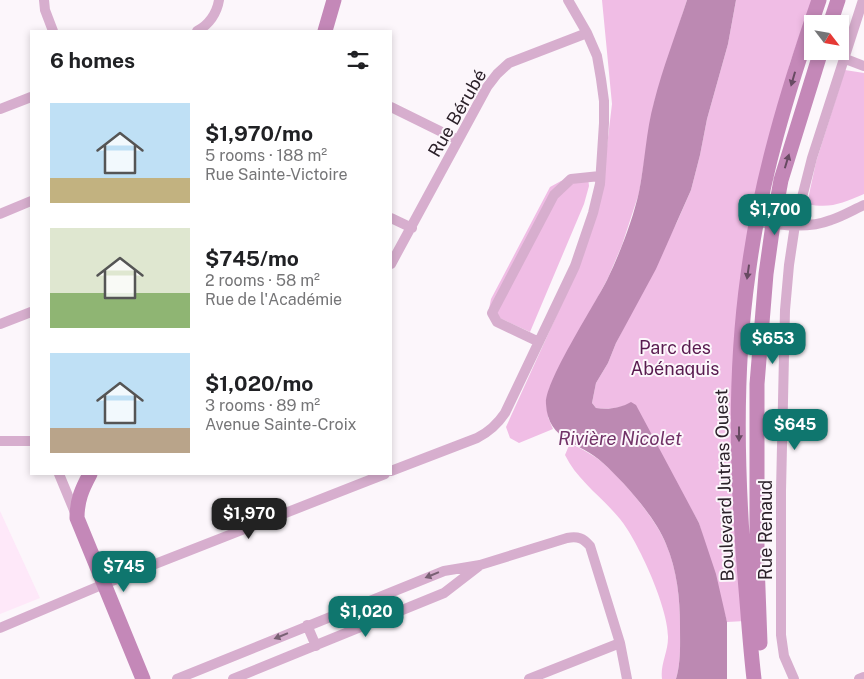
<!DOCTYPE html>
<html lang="en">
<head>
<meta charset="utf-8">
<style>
  body { margin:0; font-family:"Public Sans",sans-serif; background:#f2f2f2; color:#202124; height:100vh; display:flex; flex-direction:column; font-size:19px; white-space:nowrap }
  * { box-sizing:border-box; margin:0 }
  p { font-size:16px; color:#757577 }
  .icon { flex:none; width:28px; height:28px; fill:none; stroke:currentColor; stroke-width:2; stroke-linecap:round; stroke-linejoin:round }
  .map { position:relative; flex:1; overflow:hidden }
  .panel { position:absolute; left:30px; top:30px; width:362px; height:445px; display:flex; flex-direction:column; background:#fff; border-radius:0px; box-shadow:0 2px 8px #0003 }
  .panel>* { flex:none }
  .needle { width:32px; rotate:121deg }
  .tools { position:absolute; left:804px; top:15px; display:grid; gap:10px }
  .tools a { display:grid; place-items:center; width:45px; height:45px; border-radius:0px; background:#fff; box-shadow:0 2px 8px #0003; font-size:25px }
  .price { position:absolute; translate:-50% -42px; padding:0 11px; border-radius:10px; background:#0f766e; color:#fff; font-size:16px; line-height:32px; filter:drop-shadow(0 1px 2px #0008) }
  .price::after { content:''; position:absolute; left:50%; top:30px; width:15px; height:11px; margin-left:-8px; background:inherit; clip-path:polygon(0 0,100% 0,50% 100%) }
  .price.on { background:#222; color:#fff }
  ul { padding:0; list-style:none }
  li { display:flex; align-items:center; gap:15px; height:125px; padding:0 20px }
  li span { display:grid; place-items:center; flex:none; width:140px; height:100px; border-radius:0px; color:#555 }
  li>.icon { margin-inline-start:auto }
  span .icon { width:60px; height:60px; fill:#fffc; stroke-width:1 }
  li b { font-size:21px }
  h2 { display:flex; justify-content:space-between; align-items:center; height:60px; padding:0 20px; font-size:21px }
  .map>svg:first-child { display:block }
  .built { fill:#fee8f9 }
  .green { fill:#f0bde5 }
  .water { fill:#bc89b2 }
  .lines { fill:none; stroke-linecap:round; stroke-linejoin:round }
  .street { stroke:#d7aece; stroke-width:10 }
  .secondary { stroke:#c488b8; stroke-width:15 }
  .oneway { fill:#684a62 }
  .oneway2 { fill:#786073 }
  .labels { text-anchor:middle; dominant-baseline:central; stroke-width:4; stroke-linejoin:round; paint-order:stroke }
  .street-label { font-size:18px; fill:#2b2129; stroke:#fcf6fb }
  .park-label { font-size:18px; fill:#581b4f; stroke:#fcf6fb }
  .water-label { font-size:19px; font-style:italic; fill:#713267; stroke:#fcf6fb }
</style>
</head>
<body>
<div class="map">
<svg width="864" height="679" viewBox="0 0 864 679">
  <rect width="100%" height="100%" fill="#fcf6fb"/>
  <path class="built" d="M0 511 40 598 0 614Z"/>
  <path class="green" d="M602 0H687L654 103 639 193 622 245 608 278 549 389 548 417 553 429 519 443 510 438 506 427 579 266 603 179 612 104Z
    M736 0H812L790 63 752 216 738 310 745 621 727 622 699 523 631 403C621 408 608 410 596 408L592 403 596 383 608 363 616 343 677 222 691 190 700 155 707 119 728 44Z
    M845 70 864 73V194C842 203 831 209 807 204L816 162Z
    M584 176 588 177 589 186 584 204 530 332 493 315 489 309 491 299 550 187 561 181Z
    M570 443C581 449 594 455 603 463 624 481 656 519 666 544 677 569 680 598 680 626 680 644 681 662 676 679H662C660 665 668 652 668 638 669 609 638 541 620 519 602 497 577 480 565 455Z"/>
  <path class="water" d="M687 0H736L728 44 707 119 700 155 691 190 656 269 616 343 608 363 596 383 592 403 596 408C608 410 621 408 631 402L636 405 699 523 716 574 727 622V679H676C681 662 680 644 680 626 680 598 677 570 666 544 656 518 624 482 603 463 581 442 548 442 546 404 544 382 596 303 608 278 620 253 633 219 639 192 645 162 646 131 654 102 663 67 676 34 687 0Z"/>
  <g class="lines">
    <path class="street" d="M44 0 45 10 53 31
      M197 31C209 25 217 13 219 0
      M843 58 864 66
      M391 107 458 140
      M0 109 31 97
      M0 214 31 201
      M391 218 412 228
      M757 222C781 225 808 229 831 220 843 216 853 210 864 205
      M391 264 487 87 497 74 509 63 587 33
      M0 324 31 312
      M539 342 497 322 492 313 554 195 571 179 600 176
      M0 441H31
      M391 471 477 438C489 432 497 425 505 413L575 266 593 213 600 184 604 123V101L601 79 597 56 587 33 568 0
      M59 474 76 515
      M307 625 316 646
      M0 628 104 584 385 474
      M177 679 444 571 480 565 567 538C578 536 583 538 590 546L620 643 627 679
      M233 679 444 593 479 566
      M529 679 620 643
      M794 679 784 656 781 635V491L785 310 789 265 795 225 812 158 863 0
      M859 679 864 677"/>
    <path class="secondary" d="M830 24 838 0
      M325 31 334 0
      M90 474C82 489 77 500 77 518L143 679
      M760 643 757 562V384L766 274 773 224 781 180 821 51
      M754 679C750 645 748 611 745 577 737 476 734 375 748 275 760 181 788 89 819 0"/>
  </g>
  <defs><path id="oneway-solid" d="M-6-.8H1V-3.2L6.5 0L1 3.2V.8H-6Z" transform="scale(1.25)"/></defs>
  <g class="oneway">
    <use href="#oneway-solid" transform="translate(793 79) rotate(106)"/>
    <use href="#oneway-solid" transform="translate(787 161) rotate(-73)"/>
    <use href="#oneway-solid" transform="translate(748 272) rotate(98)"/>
    <use href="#oneway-solid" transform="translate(739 434) rotate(90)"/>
  </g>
  <g class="oneway2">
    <use href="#oneway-solid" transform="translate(432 575) rotate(158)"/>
    <use href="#oneway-solid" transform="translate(281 636) rotate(158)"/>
  </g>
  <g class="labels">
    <g class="street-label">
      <text transform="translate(457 113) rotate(-60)">Rue Bérubé</text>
      <text transform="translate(724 485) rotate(-92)">Boulevard Jutras Ouest</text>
      <text transform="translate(765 530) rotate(-90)">Rue Renaud</text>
    </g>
    <g class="park-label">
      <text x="675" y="347">Parc des<tspan x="675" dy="21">Abénaquis</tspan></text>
    </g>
    <g class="water-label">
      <text x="620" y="438">Rivière Nicolet</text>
    </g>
  </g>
</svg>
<div class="tools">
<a><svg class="needle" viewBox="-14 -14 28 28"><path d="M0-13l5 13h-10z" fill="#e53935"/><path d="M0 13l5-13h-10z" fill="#757577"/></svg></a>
</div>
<b class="price" style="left:775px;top:236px">$1,700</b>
<b class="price" style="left:773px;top:365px">$653</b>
<b class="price" style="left:795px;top:451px">$645</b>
<b class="price on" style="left:249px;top:540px">$1,970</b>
<b class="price" style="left:124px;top:593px">$745</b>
<b class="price" style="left:366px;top:638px">$1,020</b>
<section class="panel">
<h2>6 homes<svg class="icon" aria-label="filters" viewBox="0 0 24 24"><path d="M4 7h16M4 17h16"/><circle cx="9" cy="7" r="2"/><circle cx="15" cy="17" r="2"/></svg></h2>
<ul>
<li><span style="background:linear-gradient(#bfe0f5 75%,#c2b280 0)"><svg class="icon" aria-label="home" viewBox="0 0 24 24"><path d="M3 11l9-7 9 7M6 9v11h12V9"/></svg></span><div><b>$1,970/mo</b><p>5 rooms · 188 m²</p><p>Rue Sainte-Victoire</p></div></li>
<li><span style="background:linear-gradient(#dfe7d0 65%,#8fb573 0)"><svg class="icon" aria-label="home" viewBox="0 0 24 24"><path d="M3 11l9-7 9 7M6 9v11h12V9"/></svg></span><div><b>$745/mo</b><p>2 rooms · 58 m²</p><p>Rue de l'Académie</p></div></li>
<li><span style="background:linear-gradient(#bfe0f5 75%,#b9a48a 0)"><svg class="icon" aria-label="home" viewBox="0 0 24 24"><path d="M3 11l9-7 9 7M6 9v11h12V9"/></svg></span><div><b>$1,020/mo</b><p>3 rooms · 89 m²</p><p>Avenue Sainte-Croix</p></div></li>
</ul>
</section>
</div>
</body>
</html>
